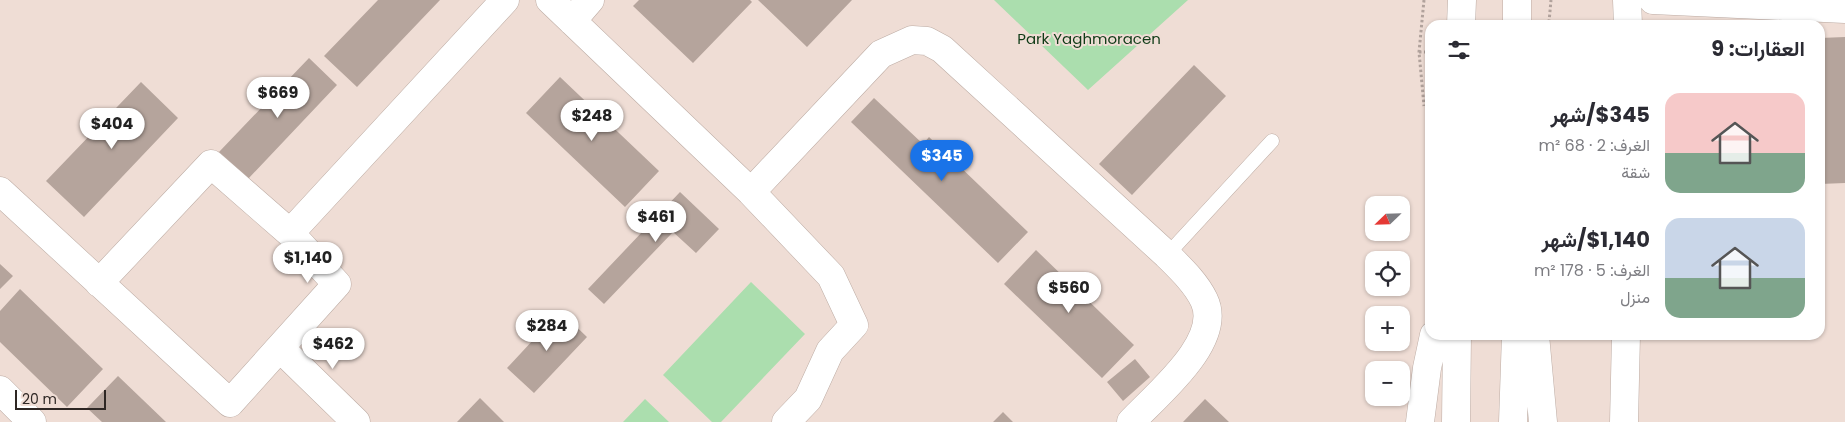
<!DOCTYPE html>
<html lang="ar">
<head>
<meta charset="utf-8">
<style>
  body { margin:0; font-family:Poppins,Vazirmatn,sans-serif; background:#f2f2f3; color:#2b2b33; direction:rtl; height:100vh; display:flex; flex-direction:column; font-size:19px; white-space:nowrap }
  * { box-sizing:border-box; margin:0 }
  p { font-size:16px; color:#7c7c81 }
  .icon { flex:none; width:28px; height:28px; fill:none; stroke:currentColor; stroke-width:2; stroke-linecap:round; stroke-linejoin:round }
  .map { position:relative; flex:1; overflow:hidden; direction:ltr }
  .drawer { position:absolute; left:1425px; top:20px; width:400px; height:320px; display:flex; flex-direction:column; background:#fff; border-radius:15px; box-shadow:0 1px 4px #0004; direction:rtl }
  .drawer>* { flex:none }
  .needle { width:32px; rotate:247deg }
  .buttons { position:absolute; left:1365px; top:196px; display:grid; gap:10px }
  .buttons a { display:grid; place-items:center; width:45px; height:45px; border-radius:10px; background:#fff; box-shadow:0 1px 4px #0004; font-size:25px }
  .scale { position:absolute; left:15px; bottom:12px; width:91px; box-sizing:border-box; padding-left:5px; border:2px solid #2e2724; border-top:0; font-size:14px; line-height:18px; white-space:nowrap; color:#2e2724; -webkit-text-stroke:4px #efddd5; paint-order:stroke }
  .price { position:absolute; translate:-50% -42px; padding:0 11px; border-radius:18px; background:#fff; color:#222; font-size:16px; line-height:32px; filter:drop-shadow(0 1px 2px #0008) }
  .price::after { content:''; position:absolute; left:50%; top:30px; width:15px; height:11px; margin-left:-8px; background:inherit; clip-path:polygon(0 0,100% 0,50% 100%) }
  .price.current { background:#1a73e8; color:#fff }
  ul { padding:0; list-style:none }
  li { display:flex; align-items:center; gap:15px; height:125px; padding:0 20px }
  li span { display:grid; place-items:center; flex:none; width:140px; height:100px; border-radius:15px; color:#555 }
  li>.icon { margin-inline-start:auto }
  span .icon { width:60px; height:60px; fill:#fffc; stroke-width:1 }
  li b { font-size:21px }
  h2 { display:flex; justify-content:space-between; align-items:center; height:60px; padding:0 20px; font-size:21px }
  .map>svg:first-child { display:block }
  .green { fill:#abdeae }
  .building { fill:#b5a49c }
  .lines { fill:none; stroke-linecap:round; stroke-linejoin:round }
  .lane-casing { stroke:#bdaca4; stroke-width:15 }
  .street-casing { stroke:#bdaca4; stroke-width:29 }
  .highway-casing { stroke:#bdaca4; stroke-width:29 }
  .path { stroke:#b1a29c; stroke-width:3; stroke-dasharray:2.5 2.5; stroke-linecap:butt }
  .lane { stroke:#fff; stroke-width:14 }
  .street { stroke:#fff; stroke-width:28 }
  .highway { stroke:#fff; stroke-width:28 }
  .labels { text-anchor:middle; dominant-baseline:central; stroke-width:4; stroke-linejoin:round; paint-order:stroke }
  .park-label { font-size:15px; fill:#103b17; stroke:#efddd5 }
</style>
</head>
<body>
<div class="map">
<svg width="1845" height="422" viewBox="0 0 1845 422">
  <rect width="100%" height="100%" fill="#efddd5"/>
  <path class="green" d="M994 0H1188L1088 90Z
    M751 282 805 334 721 422H712L663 375Z
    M645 399 669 422H623Z"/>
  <path class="building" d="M378 0H440L357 87 324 56Z
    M639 0H750L752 2 693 63 633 6Z
    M758 0H852L807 47Z
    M1845 37V183L1820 184V38Z
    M309 58 337 85 248 179 219 152Z
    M1194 65 1226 96 1132 195 1099 164Z
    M560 77 659 171 625 207 526 113Z
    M141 82 178 118 84 217 46 181Z
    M874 98 923 144 929 137 1028 232 998 263 851 122Z
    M680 192 719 229 696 253 673 232 604 304 588 289Z
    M1036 250 1134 345 1102 378 1004 284Z
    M0 264 13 276 0 289Z
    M20 289 103 369 67 407 0 342V311Z
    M560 311 587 337 534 393 507 368Z
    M1135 359 1150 377 1123 401 1107 382Z
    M118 376 166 422H102L87 408Z
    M480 398 504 422H457Z
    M1205 399 1229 422H1183Z
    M1003 412 1013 422H993Z"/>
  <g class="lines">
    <g class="lane-casing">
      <path id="lane" d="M1167 255 1272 141"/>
    </g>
    <g class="street-casing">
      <path id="street" d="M550 0 751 192 831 276 854 325 830 351 808 399 786 422
        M1627 0 1628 25
        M1653 0 1845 9
        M572 21 590 0
        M0 191 230 403 337 284 290 233 211 164 99 283
        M751 192 881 54 912 40 927 41 942 49 1167 255C1180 268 1196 283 1204 300 1224 341 1156 395 1131 422
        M290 233 505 0
        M280 348 356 422
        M0 390 32 422
        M1624 422 1626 335"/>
    </g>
    <g class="highway-casing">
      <path id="highway" d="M1461 25 1462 0
        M1517 25V0
        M1535 335 1543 422
        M1420 422 1427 368 1434 335
        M1456 422 1457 335
        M1513 422 1516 335"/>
    </g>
    <path class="path" d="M1424 0 1419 52 1424 106
      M1549 22 1551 0
      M1419 52H1430"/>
    <use href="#lane" class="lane"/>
    <use href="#street" class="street"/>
    <use href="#highway" class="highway"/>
  </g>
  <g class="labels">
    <g class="park-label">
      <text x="1089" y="38">Park Yaghmoracen</text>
    </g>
  </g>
</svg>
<div class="buttons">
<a><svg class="needle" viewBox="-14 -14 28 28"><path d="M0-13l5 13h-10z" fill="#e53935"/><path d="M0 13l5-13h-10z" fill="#7c7c81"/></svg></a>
<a><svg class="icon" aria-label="locate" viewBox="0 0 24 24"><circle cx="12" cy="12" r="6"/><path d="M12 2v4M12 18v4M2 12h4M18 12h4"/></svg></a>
<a>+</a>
<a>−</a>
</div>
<div class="scale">20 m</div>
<b class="price" style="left:278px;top:119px">$669</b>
<b class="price" style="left:592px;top:142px">$248</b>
<b class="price" style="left:112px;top:150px">$404</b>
<b class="price current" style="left:942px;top:182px">$345</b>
<b class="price" style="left:656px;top:243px">$461</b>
<b class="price" style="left:308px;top:284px">$1,140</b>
<b class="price" style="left:1069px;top:314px">$560</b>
<b class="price" style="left:547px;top:352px">$284</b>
<b class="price" style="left:333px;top:370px">$462</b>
<section class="drawer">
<h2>العقارات: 9<svg class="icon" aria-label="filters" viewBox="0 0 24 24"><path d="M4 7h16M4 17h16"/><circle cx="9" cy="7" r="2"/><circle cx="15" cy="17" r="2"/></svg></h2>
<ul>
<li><span style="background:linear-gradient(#f6c9c9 60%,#7fa58c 0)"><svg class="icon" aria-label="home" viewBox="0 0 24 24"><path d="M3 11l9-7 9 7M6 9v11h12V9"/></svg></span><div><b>$345/شهر</b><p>الغرف: 2 · 68 m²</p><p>شقة</p></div></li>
<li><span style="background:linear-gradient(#c9d6e8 60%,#7fa58c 0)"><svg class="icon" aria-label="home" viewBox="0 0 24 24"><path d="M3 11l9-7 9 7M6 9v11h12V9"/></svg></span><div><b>$1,140/شهر</b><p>الغرف: 5 · 178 m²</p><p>منزل</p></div></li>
</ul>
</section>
</div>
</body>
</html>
